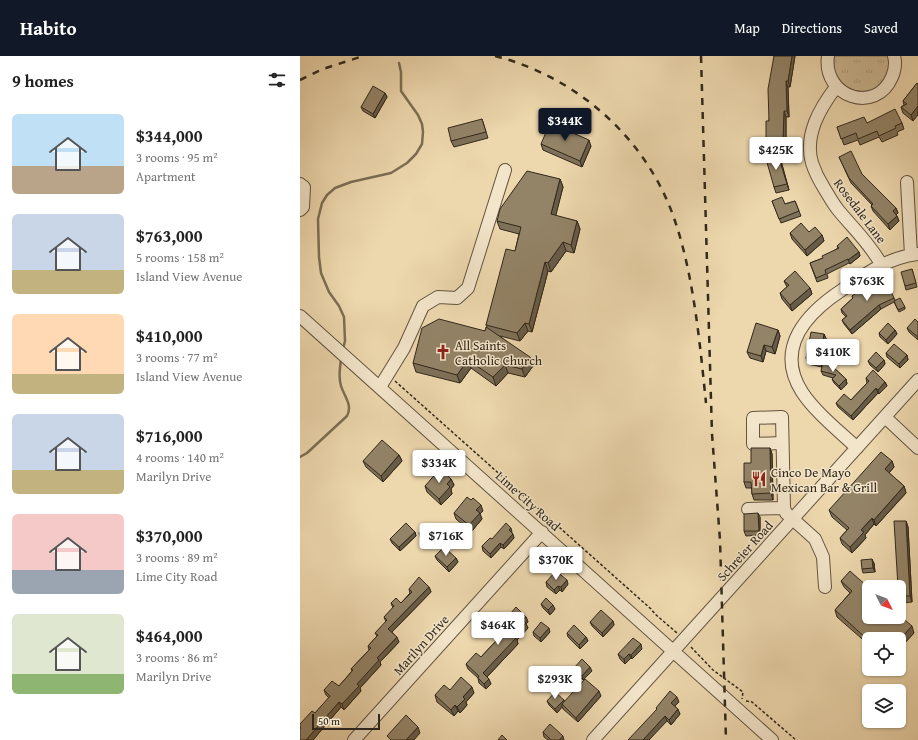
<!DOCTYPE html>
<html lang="en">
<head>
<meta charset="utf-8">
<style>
  body { margin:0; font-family:"Gentium Book Plus",serif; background:#f2f2f2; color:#222; height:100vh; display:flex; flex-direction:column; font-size:15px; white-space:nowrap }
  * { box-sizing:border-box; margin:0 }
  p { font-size:13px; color:#767676 }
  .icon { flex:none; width:22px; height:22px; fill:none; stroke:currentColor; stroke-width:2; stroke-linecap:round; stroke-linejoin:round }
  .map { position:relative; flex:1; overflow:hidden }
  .drawer { display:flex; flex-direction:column; background:#fff; width:300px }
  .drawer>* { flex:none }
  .needle { width:26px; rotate:132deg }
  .controls { position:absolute; left:562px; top:524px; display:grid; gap:8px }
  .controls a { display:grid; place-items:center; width:44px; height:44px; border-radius:6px; background:#fff; box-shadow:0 1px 3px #0004; font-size:20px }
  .scale { position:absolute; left:12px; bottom:10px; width:68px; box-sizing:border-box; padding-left:4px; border:2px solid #32281b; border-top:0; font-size:11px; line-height:14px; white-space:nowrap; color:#32281b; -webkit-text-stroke:3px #f3e5ca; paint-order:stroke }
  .price { position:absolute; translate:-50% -34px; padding:0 9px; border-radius:4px; background:#fff; color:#222; font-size:13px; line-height:26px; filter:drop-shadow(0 1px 2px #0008) }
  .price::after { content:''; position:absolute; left:50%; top:24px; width:12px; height:9px; margin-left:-6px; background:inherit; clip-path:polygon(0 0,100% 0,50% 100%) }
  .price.current { background:#111827; color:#fff }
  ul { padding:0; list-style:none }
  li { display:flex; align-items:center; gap:12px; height:100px; padding:0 12px }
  li span { display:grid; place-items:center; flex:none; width:112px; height:80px; border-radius:6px; color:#555 }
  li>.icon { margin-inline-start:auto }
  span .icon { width:48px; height:48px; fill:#fffc; stroke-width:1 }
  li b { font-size:17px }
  h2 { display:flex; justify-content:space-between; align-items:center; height:48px; padding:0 12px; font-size:17px }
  header { display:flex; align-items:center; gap:24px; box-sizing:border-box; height:56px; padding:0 20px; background:#111827; color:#fff }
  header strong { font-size:19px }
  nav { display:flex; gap:22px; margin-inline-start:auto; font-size:14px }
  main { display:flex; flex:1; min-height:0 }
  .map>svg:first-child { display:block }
  .grass { fill:url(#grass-tufts); stroke:#807058 }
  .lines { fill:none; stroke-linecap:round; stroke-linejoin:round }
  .stream { stroke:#7c6e55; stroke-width:2.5 }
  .minor-casing { stroke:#615440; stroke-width:14 }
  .path { stroke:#32281b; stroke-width:1.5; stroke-dasharray:3 2; stroke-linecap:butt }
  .minor { stroke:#f3e5ca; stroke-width:12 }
  .rail { stroke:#32281b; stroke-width:2.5; stroke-dasharray:7 7; stroke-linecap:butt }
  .wall { fill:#7e7159; stroke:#32281b }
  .shaded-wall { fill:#675c48; stroke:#32281b }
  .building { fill:#938367; stroke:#32281b }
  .labels { text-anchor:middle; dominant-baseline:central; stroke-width:3; stroke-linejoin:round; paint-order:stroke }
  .street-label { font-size:13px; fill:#32281b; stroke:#f3e5ca }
  .poi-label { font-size:13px; fill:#32281b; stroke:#f3e5ca; text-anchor:start }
</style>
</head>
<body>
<header>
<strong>Habito</strong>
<nav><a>Map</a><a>Directions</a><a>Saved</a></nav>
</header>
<main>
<section class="drawer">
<h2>9 homes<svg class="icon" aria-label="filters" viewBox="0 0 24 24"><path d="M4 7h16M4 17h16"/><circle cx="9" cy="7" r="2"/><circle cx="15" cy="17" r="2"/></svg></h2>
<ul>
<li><span style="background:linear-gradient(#bfe0f5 65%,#b9a48a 0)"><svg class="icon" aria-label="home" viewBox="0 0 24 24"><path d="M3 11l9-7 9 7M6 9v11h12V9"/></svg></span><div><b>$344,000</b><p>3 rooms · 95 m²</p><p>Apartment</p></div></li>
<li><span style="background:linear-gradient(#c9d6e8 70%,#c2b280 0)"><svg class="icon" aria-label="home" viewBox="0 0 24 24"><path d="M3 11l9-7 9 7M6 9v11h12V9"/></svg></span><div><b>$763,000</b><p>5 rooms · 158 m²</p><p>Island View Avenue</p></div></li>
<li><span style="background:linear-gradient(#ffd9b3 75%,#c2b280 0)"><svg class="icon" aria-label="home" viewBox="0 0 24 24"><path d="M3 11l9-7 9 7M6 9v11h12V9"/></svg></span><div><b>$410,000</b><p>3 rooms · 77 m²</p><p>Island View Avenue</p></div></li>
<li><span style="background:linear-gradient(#c9d6e8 70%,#c2b280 0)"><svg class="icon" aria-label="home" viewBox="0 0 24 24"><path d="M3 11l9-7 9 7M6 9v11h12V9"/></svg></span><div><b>$716,000</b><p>4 rooms · 140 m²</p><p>Marilyn Drive</p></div></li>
<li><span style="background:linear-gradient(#f6c9c9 70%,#9aa5b1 0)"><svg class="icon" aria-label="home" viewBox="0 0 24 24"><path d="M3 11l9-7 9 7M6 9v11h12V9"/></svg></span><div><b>$370,000</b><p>3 rooms · 89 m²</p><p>Lime City Road</p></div></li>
<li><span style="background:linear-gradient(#dfe7d0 75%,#8fb573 0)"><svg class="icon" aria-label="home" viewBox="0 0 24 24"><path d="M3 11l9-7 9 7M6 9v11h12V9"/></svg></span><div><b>$464,000</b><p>3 rooms · 86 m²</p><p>Marilyn Drive</p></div></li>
</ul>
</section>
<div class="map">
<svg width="618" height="684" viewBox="0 0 618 684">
  <defs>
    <pattern id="grass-tufts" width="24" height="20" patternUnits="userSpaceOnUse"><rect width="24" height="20" fill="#cdb994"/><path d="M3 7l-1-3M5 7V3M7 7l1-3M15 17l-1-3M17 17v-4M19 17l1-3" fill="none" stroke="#b09f7f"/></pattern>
  </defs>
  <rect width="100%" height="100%" fill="#edd7ad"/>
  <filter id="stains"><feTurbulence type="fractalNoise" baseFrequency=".005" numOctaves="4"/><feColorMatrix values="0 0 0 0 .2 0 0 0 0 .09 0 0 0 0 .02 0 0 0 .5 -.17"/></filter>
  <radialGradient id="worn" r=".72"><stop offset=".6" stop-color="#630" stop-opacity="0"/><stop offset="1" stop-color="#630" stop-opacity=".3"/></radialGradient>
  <path class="grass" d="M532 0H589C591 21 581 38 557 35 555 35 550 35 548 34 543 31 538 24 534 20Z"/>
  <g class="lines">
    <path class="stream" d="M43 293 45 285 44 261 39 250 29 236 21 217 19 201 18 163 22 147 27 139 35 132 51 126 91 117 107 107 116 98 122 88 123 76 122 68 118 59 101 35V16L99 7
      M0 401 7 397 47 360C53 349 44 340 41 330 38 321 40 312 41 303"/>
    <g class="minor-casing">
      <path id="minor" d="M528 0C522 41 576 59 592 21 595 14 596 7 594 0
        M536 31C520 52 504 79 512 107 515 116 519 124 524 132 529 140 533 148 539 155 554 173 570 188 581 208
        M607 126 611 199
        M0 128 4 131 3 151 0 154
        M0 260 472 684
        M80 331 104 292 123 250 138 241 157 242 168 232 205 114
        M585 361 618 392
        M482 387 453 388V362L482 361 484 452 486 457 515 483 523 501 525 531
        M557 392C539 375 515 356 502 336 474 292 507 257 542 234 567 217 587 202 618 198
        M448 453 484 452
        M54 684 242 476
        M293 684 618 324"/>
    </g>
    <path class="path" d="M95 325 351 553 355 558 377 577
      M391 591 413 614 443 636 442 643
      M446 645 452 646 496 684"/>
    <use href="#minor" class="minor"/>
    <path class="rail" d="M195 0C278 21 348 84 375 165 394 221 400 289 406 347
      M401 0 412 378 420 484 426 684
      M0 24 23 13 63 0"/>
  </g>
  <path class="wall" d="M474 0H495L490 31H488L489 61H486V89H468L466 84 469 65Z
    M617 27 613 65 603 57 601 51 604 49 603 45Z
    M85 37 87 41 75 62 63 55 61 51Z
    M182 63 188 82 154 91 151 85Z
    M567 67H602L604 73 597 76 598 79 582 86 579 81 560 89 558 84 544 89 537 71Z
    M241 88 291 90 282 111 243 94Z
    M539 101 562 118 596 152 598 157 596 159 597 160 599 165 590 174 573 155 571 150 572 149 551 127Z
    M481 105 489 134 476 137 474 131Z
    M260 123 263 131 255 160 277 165 280 173 274 197 266 195 251 216 248 215 232 276 228 275 220 285 200 280 233 310 225 321 208 317 196 330 171 312 160 327 116 316 113 307 185 275 187 271 186 269 215 195 219 178 200 173 197 165Z
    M472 145 485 148 495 145 501 160 481 167Z
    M509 176 522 179 524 185 507 200 492 183 490 177Z
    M537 190 559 196 560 200 550 208 549 207 527 218 528 222 517 226 510 207 523 202 538 192Z
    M612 213 617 231 606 234 605 230Z
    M484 225 510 232 512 238 492 255 482 243 480 237 487 231Z
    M552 240 594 242 595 244 605 251V253L599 256 594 246 581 253 552 278 544 268 542 264 546 261 542 257 541 253 553 242Z
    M618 266V284L609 276 607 272Z
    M478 274 480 280 475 298 466 295 463 306 450 302 447 296Z
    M595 274 597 278 588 288 580 281 579 277Z
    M524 278 527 285 522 311 508 308 506 302Z
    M586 297 607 299 608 304 600 312 587 301Z
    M584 304 585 308 578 316 570 309 568 305Z
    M535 313 546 323 547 328 541 334 534 327 532 323 533 322 523 319 521 315Z
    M566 322 585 326 587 330 579 338 578 337 553 364 538 351 536 347 551 344 567 327Z
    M470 392 472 398 473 444H454L452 438V432H446L444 426 451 407Z
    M99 399 102 405 83 426 66 411 63 405Z
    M592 405 594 411 589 417 604 430 606 437 576 470 574 468 565 479 566 482 552 497 542 488 540 482 547 474 532 461 529 454Z
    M141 418 151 423 154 429 151 433 152 438 141 449 127 436 125 430Z
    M183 455 180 458 182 463 171 476 156 463 154 457Z
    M460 461V479L446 480 444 475Z
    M606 465 608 471 612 546 601 547 599 542V531Z
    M115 476 116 480 100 495 92 487 90 483Z
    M212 476V477L214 482 204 493 201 491 191 502 183 495 182 490 192 483Z
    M119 477 137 480 129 489 120 481Z
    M135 500 156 502 158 506 149 516 137 504Z
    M574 507 575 516 563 517 562 513Z
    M541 525 614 577 599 593V583H569V589L537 561 535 554 550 537 544 531Z
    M246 526 268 528 262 536 260 534 256 538 247 531Z
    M129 531 131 536 92 576 99 586 80 606 81 609 60 632 61 635 44 654 41 651 13 684H0V668L15 657 29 642 26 639 24 634 39 630 52 615 51 613 69 594 68 590 77 580 75 577 86 566 84 561 93 552 91 547H101L110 537 109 533Z
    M241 548 255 553 250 559 243 552Z
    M226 561 228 566 226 568 228 572 217 584 218 588 187 621 191 628 186 633 179 627 178 622 168 613 166 608 181 601 209 571 206 569 205 564Z
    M313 565 314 569 303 581 292 570 290 566Z
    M233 576H250L241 586 234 580Z
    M267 577 286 581 288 585 280 593 268 581Z
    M342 593 332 603 331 602 325 608 320 603 318 598Z
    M274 612 292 615 283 624 275 616Z
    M150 634 174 637 166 646 167 649 160 657 158 655 154 660 137 646 135 639Z
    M301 640 278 666 263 653 262 651 257 657 249 649 247 645H264Z
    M379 646 375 650 380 658 371 669 367 665 356 652Z
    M243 676 264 684H248L244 681Z"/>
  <path class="shaded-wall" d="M492 0H495L490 31 488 25Z
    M486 25 488 31 489 61 487 55Z
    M85 37 87 41 75 62 73 58Z
    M618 50V59L613 65 611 59Z
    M484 55 486 61V89L483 84Z
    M289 84 291 90 282 111 280 105Z
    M478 99 481 105 489 134 487 128Z
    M260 123 263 131 254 167 251 158Z
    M596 152 598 157 595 160 593 155Z
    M597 160 599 165 590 174 588 168Z
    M277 165 280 173 274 197 271 189Z
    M522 179 524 185 507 200 505 194Z
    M263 186 266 195 251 216 248 207Z
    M559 196 560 200 550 208 548 204Z
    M245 206 248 215 232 276 229 268Z
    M510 232 512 238 492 255 490 249Z
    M579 249 581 253 552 278 550 274Z
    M225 267 228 275 220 285 217 277Z
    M478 274 480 280 475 298 472 291Z
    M595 274 597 278 588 288 586 284Z
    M524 278 527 285 522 311 520 305Z
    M464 289 466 295 463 306 461 300Z
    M607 299 608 304 600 312 599 308Z
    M230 301 233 310 225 321 222 313Z
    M168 304 171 312 160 327 157 319Z
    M584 304 585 308 578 316 576 312Z
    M205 309 208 317 196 330 193 321Z
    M546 323 547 328 541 334 539 330Z
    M585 326 587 330 579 338 578 334Z
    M576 332 578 337 553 364 551 360Z
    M470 392 472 398 473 444 471 437Z
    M99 399 102 405 83 426 81 420Z
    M592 405 594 411 587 419 585 413Z
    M151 423 154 429 151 433 152 438 141 449 139 443 147 428Z
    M604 430 606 437 576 470 574 464Z
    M181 449 183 455 180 458 182 463 171 476 169 469 176 454Z
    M458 457 460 461V479L459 475Z
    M572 462 574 468 565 479 566 482 552 497 550 491 561 474Z
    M606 465 608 471 612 546 610 540Z
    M211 472 212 476 210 478 209 474Z
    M115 476 116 480 100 495 99 491Z
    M135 476 137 480 129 489 127 484Z
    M213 478 214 482 204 493 203 489Z
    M200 487 201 491 191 502 190 498Z
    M156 502 158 506 149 516 147 511Z
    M572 503 574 507 575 516 573 512Z
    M267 524 268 528 262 536 261 531Z
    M258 530 260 534 256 538 254 534Z
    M129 531 131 536 90 578 88 573Z
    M253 549 255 553 250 559 248 554Z
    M226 561 228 566 226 568 228 572 217 584 218 588 185 623 183 617 214 580 223 564Z
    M313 565 314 569 303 581 302 577Z
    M612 570 614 577 599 593V584Z
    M249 572 250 576 241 586 240 582Z
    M97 581 99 586 80 606 81 609 60 632 61 635 44 654 42 648 57 628 77 602Z
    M286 581 288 585 280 593 279 589Z
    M341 588 342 593 332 603 331 599Z
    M602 596 604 603 599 608V599Z
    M329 598 331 602 325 608 324 603Z
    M290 611 292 615 283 624 282 620Z
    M189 623 191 628 186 633 184 628Z
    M172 631 174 637 166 646 167 649 160 657 157 651 163 641Z
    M299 635 301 640 278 666 276 662Z
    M377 641 379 646 373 652 371 647Z
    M264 644 265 648H262V651L257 657 255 653Z
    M39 646 41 651 13 684H6Z
    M155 649 158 655 154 660 151 654Z
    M378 653 380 658 371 669 369 664Z
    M365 660 367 665 349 684H343Z
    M118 671 120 677 114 684H106Z
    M263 680 264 684H259Z"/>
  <path class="building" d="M474 0H492L488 25H486L487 55H484L483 84H466V65H469L468 33Z
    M617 27 618 28V50L611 59 601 51 607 48 603 45Z
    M73 30 85 37 73 58 61 51Z
    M595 53 602 67 595 70 596 72 579 80 577 75 558 83 556 77 541 83 537 71 564 61 567 67Z
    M182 63 186 76 151 85 148 72Z
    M250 67 289 84 280 105 241 88Z
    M551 95 562 118 596 152 593 155 597 160 588 168 571 150 573 148 549 122 539 101Z
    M478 99 487 128 474 131 466 103Z
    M227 115 260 123 251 158 277 165 271 189 263 186 248 207 245 206 229 268 225 267 217 277 186 269 206 193 215 195 221 171 197 165 200 153Z
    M482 141 485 148 495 145 499 155 479 163 472 145Z
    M501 167 509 176 515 171 522 179 505 194 490 177Z
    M547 181 559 196 548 204V203L525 214 526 218 516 222 510 207 523 202 522 200 539 192 537 190Z
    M612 213 616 227 605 230 601 216Z
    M495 215 510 232 490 249 480 237 489 229 484 225Z
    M584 220 594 242 579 249 550 274 542 264 547 260 541 253 553 242 552 240 572 226Z
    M600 242 605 251 598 254 594 245Z
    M139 263 185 275 186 271 230 301 222 313 205 309 193 321 168 304 157 319 113 307 122 272Z
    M615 263 618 266V281L607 272Z
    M456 267 478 274 472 291 464 289 461 300 447 296Z
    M588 267 595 274 586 284 579 277Z
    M511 276 524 278 520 305 506 302Z
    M594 288 607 299 599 308 586 297Z
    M576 296 584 304 576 312 568 305Z
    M523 306 534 308 533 311 546 323 539 330 532 323 536 319 521 315Z
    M573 314 585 326 578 334 576 332 551 360 536 347 544 338 551 344 569 325 566 322Z
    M82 384 99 399 81 420 63 405Z
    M451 392H470L471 437 452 438 451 426H444V407H451Z
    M581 396 592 405 585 413 604 430 574 464 572 462 561 474 564 476 550 491 540 482 549 472 529 454Z
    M138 415 141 418 144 416 151 423 147 428 150 431 139 443 125 430Z
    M167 441 171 444 173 442 181 449 176 454 180 457 169 469 154 457Z
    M458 457 459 475H444V458Z
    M594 465H606L610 540H599V531H598Z
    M106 467 115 476 99 491 90 483Z
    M206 467 211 472 209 474 213 478 203 489 200 487 190 498 182 490 190 482 192 483Z
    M127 468 135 476 127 484 119 477Z
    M144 491 156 502 147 511 135 500Z
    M572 503 573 512 562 513 561 504Z
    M256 515 267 524 261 531 258 530 254 534 246 526Z
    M550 515 569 532V561H599V559L612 570 599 584V583H569V585L535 554 552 535 541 525Z
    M119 521 129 531 88 573 97 581 77 602 79 604 57 628 59 630 42 648 39 646 6 684H0V673L1 672 0 671V668L12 655 15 657 30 640 24 634 32 625 39 630 53 614 51 613 71 592 68 590 78 579 75 577 87 564 84 561 94 550 91 547 96 542 101 547 112 536 109 533Z
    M246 542 253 549 248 554 241 548Z
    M216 551 226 561 223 564 226 567 214 580 216 582 183 617 189 623 184 628 178 622 179 620 166 608 176 597 181 601 211 569 205 564Z
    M301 554 313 565 302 577 290 566Z
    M241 566 249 572 240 582 233 576Z
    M274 569 286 581 279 589 267 577Z
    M333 582 341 588 331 599 329 598 324 603 318 598Z
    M599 594 602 596 599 599Z
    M282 603 290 611 282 620 274 612Z
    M161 621 172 631 163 641 165 643 157 651 155 649 151 654 135 639 144 629 150 634Z
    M285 623 299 635 276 662 262 648Z
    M370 635 377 641 371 647 378 653 369 664 365 660 343 684H328L357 653 356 652Z
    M255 636 264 644 255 653 247 645Z
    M106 659 118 671 106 684H91L87 680Z
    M250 668 263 680 259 684H251L243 676Z
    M202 679 207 684H198Z"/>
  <defs>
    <g id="church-bare" transform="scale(1.2)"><path d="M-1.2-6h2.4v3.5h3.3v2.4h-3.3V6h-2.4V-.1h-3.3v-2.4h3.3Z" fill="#8f2418" stroke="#f3e5ca" stroke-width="2.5" paint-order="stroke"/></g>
    <g id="restaurant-bare" transform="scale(1.2)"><path d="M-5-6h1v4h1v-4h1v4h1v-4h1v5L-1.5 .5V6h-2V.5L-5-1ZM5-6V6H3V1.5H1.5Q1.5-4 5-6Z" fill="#8f2418" stroke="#f3e5ca" stroke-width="2.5" paint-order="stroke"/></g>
  </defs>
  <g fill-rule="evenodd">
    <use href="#church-bare" x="143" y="296"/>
    <use href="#restaurant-bare" x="459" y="423"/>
  </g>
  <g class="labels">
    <g class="street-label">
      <text transform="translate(560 155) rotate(53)">Rosedale Lane</text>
      <text transform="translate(228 445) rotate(42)">Lime City Road</text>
      <text transform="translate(445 495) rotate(-48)">Schreier Road</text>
      <text transform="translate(121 589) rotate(-48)">Marilyn Drive</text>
    </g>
    <g class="poi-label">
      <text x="155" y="289">All Saints<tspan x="155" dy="15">Catholic Church</tspan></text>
      <text x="471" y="416">Cinco De Mayo<tspan x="471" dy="15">Mexican Bar &amp; Grill</tspan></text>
    </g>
  </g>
  <rect width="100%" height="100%" filter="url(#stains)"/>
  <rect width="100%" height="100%" fill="url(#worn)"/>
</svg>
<div class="controls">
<a><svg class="needle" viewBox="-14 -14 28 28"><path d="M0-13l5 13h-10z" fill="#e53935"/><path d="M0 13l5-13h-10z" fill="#767676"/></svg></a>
<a><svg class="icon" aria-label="locate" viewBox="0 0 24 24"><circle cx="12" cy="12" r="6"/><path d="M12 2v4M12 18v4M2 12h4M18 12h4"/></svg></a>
<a><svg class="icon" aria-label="layers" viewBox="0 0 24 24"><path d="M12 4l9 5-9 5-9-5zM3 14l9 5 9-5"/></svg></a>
</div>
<div class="scale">50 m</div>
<b class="price current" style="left:265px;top:86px">$344K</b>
<b class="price" style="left:476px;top:115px">$425K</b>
<b class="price" style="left:567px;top:246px">$763K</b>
<b class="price" style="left:533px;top:317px">$410K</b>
<b class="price" style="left:139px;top:428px">$334K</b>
<b class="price" style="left:146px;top:501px">$716K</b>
<b class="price" style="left:256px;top:525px">$370K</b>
<b class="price" style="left:198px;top:590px">$464K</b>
<b class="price" style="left:255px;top:644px">$293K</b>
</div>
</main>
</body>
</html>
